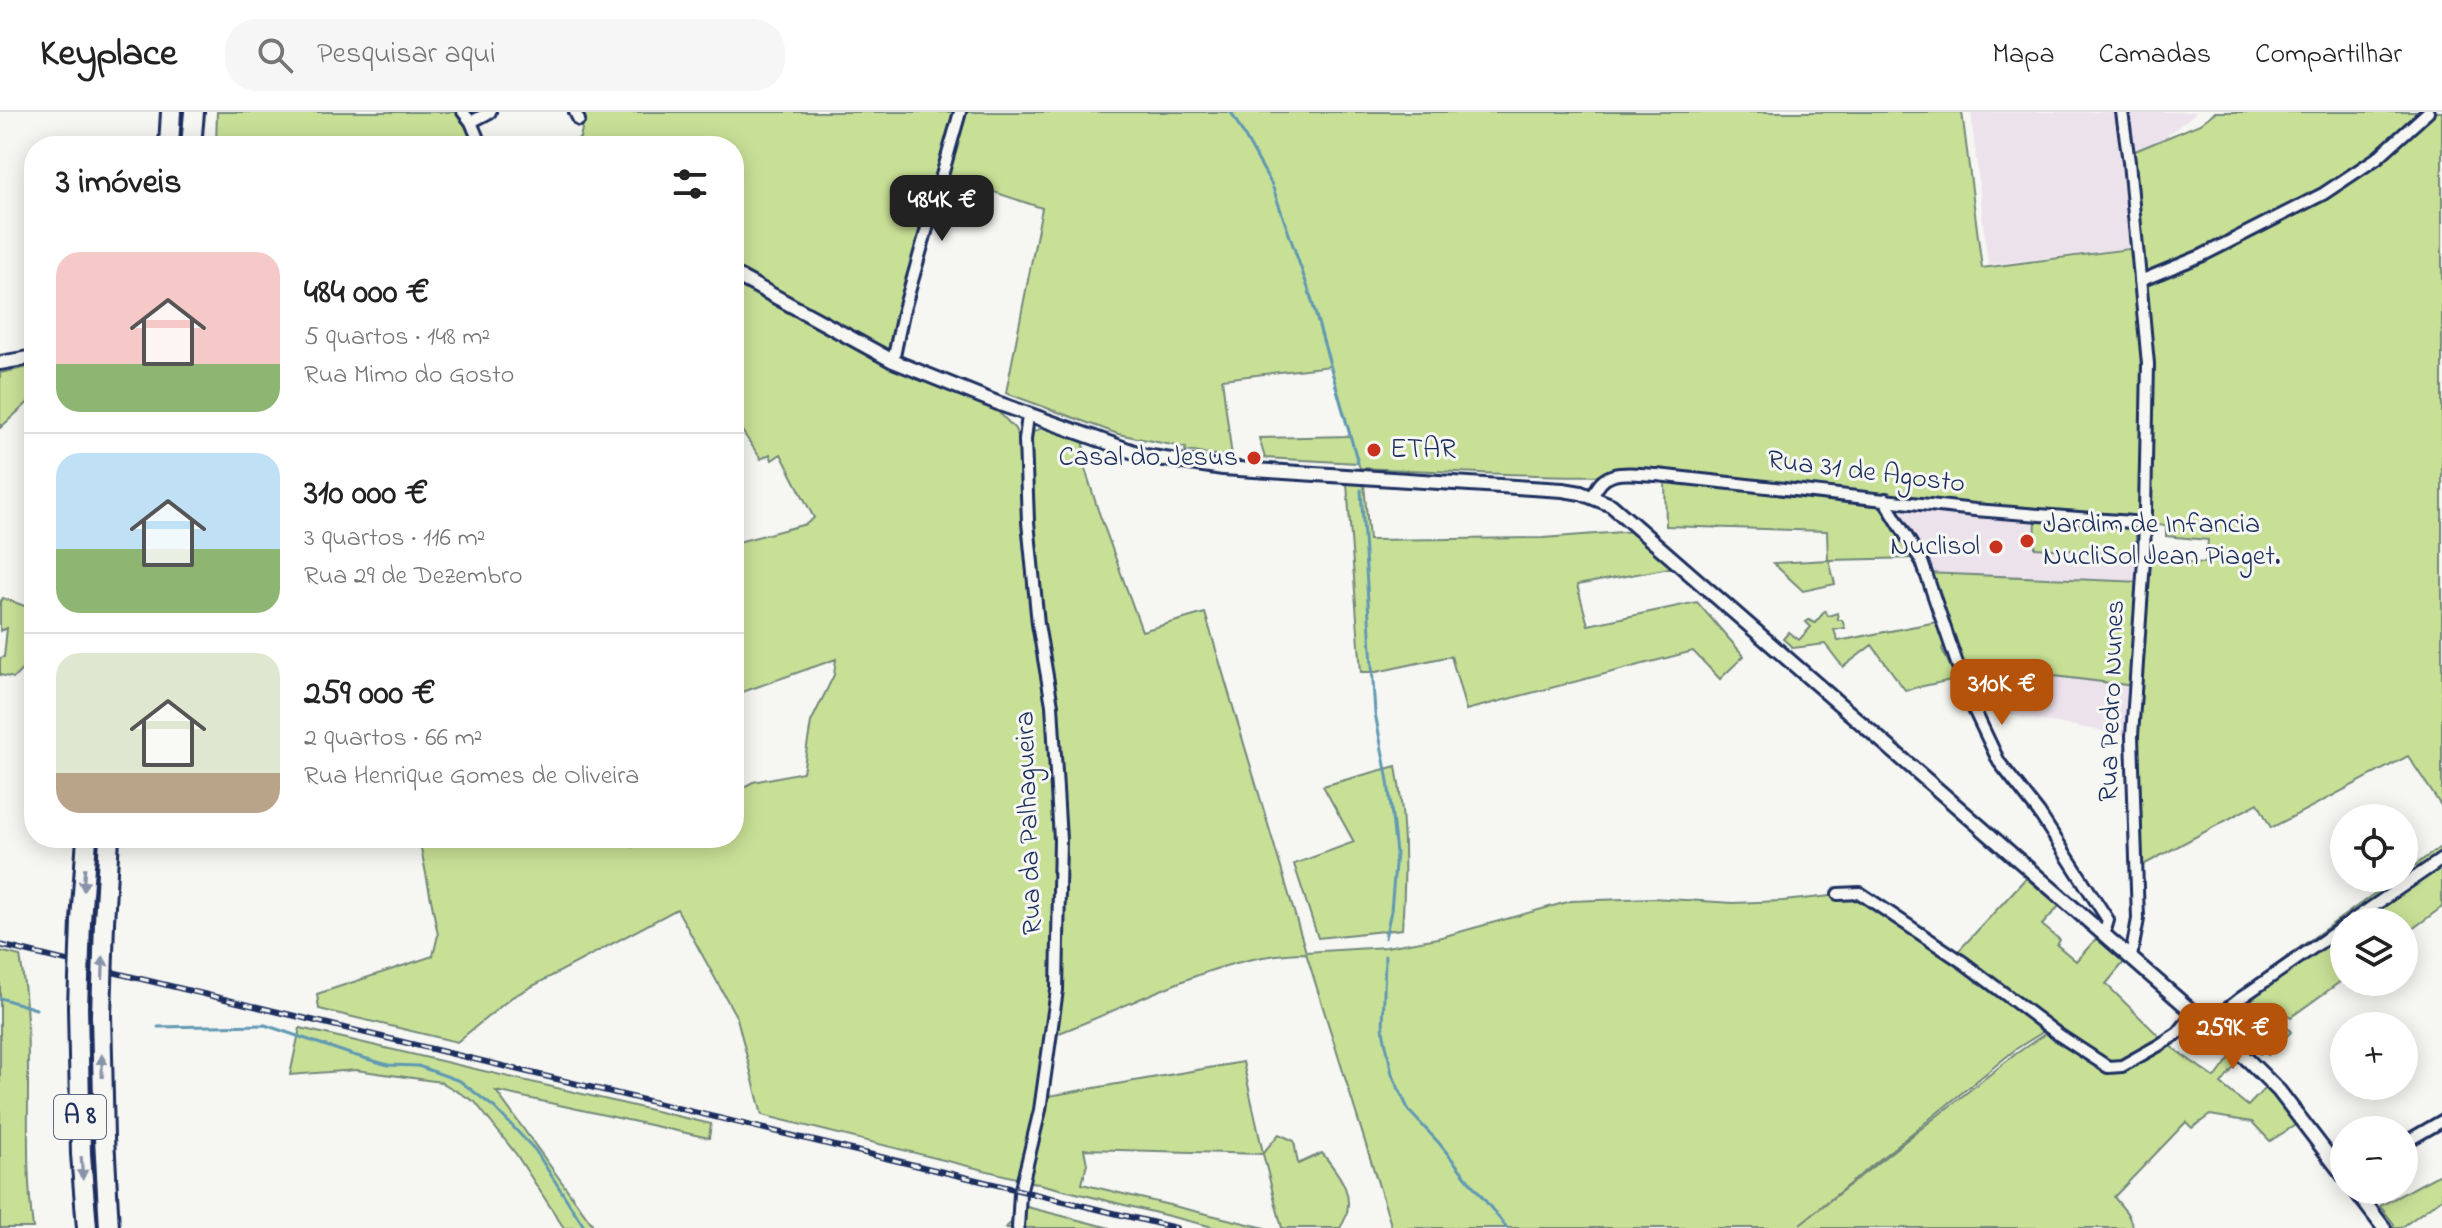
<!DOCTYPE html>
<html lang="pt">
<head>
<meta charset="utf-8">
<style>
  body { margin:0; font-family:"Indie Flower",sans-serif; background:#f6f6f6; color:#222; height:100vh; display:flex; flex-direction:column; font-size:30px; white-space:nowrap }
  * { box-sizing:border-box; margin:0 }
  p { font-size:26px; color:#767676 }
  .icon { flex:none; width:44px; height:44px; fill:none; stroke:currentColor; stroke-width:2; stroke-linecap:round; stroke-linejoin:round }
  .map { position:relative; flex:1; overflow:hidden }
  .drawer { position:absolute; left:24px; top:24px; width:720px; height:712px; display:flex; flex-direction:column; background:#fff; border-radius:32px; box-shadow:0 4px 20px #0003 }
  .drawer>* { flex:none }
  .tools { position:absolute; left:2330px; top:692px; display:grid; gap:16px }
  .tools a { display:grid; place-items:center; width:88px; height:88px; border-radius:50%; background:#fff; box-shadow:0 4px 20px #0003; font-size:40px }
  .price { position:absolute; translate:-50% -68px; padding:0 18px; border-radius:16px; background:#b45309; color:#fff; font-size:26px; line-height:52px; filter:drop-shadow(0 2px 4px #0008) }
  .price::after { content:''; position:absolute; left:50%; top:48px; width:24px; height:18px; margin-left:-12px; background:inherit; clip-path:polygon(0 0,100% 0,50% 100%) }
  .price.current { background:#222; color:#fff }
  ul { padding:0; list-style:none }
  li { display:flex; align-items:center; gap:24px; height:200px; padding:0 32px }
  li+li { border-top:2px solid #e0e0e0 }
  li span { display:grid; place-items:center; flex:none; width:224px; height:160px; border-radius:24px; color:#555 }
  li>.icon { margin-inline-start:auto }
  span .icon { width:96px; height:96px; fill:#fffc; stroke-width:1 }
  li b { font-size:34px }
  h2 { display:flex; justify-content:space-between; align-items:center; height:96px; padding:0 32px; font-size:34px }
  header { display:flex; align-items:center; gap:48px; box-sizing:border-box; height:112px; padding:0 40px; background:#fff; border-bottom:2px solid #e0e0e0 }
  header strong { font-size:38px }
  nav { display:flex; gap:44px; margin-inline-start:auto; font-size:28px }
  .search { width:560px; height:72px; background:#f6f6f6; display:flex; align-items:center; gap:20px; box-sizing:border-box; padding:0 28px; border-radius:32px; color:#767676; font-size:30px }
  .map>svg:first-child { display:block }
  .built { fill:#ece2ec }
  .green { fill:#c8e096; stroke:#72887a; stroke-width:2; fill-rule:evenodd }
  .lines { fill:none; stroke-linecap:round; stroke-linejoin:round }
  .stream { stroke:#6199b3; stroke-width:3 }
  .minor-casing { stroke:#1b2f5e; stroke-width:16 }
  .tertiary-casing { stroke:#1b2f5e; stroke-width:18 }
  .motorway-casing { stroke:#1b2f5e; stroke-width:24 }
  .minor { stroke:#f6f6f2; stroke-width:10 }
  .tertiary { stroke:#f6f6f2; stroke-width:12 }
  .motorway { stroke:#f6f6f2; stroke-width:18 }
  .rail-casing { stroke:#1b2f5e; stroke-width:6 }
  .rail { stroke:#f6f6f2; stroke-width:3; stroke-dasharray:9; stroke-linecap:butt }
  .motorway-bridge-casing { stroke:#1b2f5e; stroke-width:24; stroke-linecap:butt }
  .motorway-bridge { stroke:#f6f6f2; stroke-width:18 }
  .oneway { fill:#8892a8 }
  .poi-dot { fill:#c8321e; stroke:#f6f6f2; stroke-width:3 }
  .labels { text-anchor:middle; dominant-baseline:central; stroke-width:6; stroke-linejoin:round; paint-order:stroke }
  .shield { fill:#f6f6f2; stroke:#5d6b8a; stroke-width:2 }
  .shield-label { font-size:26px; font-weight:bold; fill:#1b2f5e }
  .poi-label { font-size:28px; fill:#1b2f5e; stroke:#f6f6f2; text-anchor:start }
  .street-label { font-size:28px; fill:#1b2f5e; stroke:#f6f6f2 }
</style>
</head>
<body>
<header>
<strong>Keyplace</strong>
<div class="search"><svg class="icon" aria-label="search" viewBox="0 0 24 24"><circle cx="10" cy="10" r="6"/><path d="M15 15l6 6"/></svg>Pesquisar aqui</div>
<nav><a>Mapa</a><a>Camadas</a><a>Compartilhar</a></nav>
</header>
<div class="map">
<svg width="2442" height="1116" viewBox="0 0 2442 1116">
  <rect width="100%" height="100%" fill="#f6f6f2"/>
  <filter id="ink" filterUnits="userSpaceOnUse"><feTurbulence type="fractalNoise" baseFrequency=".0125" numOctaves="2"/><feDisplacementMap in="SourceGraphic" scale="16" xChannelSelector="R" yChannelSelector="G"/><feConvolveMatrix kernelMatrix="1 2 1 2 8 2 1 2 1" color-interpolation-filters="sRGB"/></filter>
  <g filter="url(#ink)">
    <path class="built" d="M1971 0H2197L2136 47 2144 134 1988 153Z
      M1886 387 2145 411 2142 470 1926 461Z
      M1958 552 2135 574 2132 624 1974 597Z"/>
    <path class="green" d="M217 0H460L479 34H216Z
      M575 0H1962L1982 156 2137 136 2128 42 2200 12 2215 0H2442V695L2408 644 2271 716 2258 691 2134 758V574L1958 552 1926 461 2142 470 2144 448 2206 451 2208 428 2166 424V414L2145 411 1887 387 1919 446 1829 448 1835 472 1803 479 1773 451 1828 448 1827 419 1666 414 1665 367 1657 363C1558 366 1459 360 1360 356L1358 351 1265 346 1259 326 1350 324 1330 254 1222 267 1232 345 1185 339 1186 336 1118 322 1006 281 1042 96 964 70 958 91 937 84 896 245 734 156V34H565L580 26 582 17Z
      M734 169 932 272 995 296 1015 317 1019 327 1029 328 1032 320 1045 315 1084 331 1083 350 1098 398 1142 519 1205 501 1306 840 1386 835 1438 826 1571 789 1652 786 1733 791 1783 789 1860 781 1954 844 2026 766 2059 794 2042 813 2060 828 2057 833 2076 849 2097 826 2124 850 2106 872 2165 930 2162 932 2170 934 2215 966 2232 943 2239 949 2221 972 2248 994 2266 975 2297 1012 2270 1029 2252 1010 2210 1003 2192 1016 2186 1010 2114 1085 2127 1101 2134 1116H1392L1306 841C1214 842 1135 894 1051 924L1043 985 1243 950 1263 1041 1279 1022 1294 1029 1298 1052 1322 1041C1341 1064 1359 1087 1340 1116H1282L1263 1042 1084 1037 1087 1052 1082 1072 1265 1116H1217L762 1003 737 906 677 797 512 885 457 930 319 897 317 882 433 844 438 823 419 726H627L633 735 649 726H734V680L753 670 803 660 811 610 834 563 836 547 734 583V431L806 412 814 406 781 342 772 348 770 342 761 347 738 313 734 315ZM2017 893 2049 919 2017 941 1800 1112 2016 937 2046 918 2014 896Z
      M34 254V285L0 316V261Z
      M1347 372H1364L1369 428 1543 426 1635 419 1675 455 1577 473 1588 513 1697 490 1744 544 1720 567 1693 539 1466 598 1451 544 1376 560H1361Z
      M2036 406 2136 414V442L2035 436Z
      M3 486 30 496 29 512 34 516V545L14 566 0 563V546L4 545 7 516 0 519V490Z
      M1825 499 1828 504 1837 501 1838 508H1842L1845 516 1834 518 1838 529 1937 510 1944 533 1942 537 1956 567 1905 578 1872 533 1843 555 1825 532 1793 536 1783 527 1789 520 1799 528 1811 515 1806 510 1809 508 1815 511Z
      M1396 654C1406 708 1406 762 1402 817L1318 826 1294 752 1354 730 1323 674Z
      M2442 734V795L2404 823V810H2344V867L2291 905 2287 902 2281 908 2291 920 2268 943 2264 939 2260 942 2208 902 2396 766H2404V761Z
      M0 839 20 844C36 934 21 1026 33 1116H0Z
      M300 916 711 1012 709 1026 496 979 595 1116H564L516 1042 475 990 441 970 356 958 290 963Z
      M2442 1061V1086L2401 1116H2393L2394 1112 2380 1094Z
      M1019 1093 1110 1116H1005L1017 1106Z"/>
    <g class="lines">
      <path class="stream" d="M1231 0 1272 73
        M1273 76 1309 179 1358 351
        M1361 378 1375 601 1388 669 1396 741 1391 799 1385 826
        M1385 844 1383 918 1392 962 1409 999 1439 1031 1507 1116
        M0 886 36 897
        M158 915 265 913 350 942 388 953 418 954 460 969 495 996 535 1038 585 1116"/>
      <g class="minor-casing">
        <path id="minor" d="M463 0 471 10 481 34
          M575 0 579 8
          M2122 0 2129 50 2148 252 2144 448 2132 624 2138 807 2131 845
          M471 10 490 0
          M2140 169 2203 143 2323 82 2377 46 2428 0
          M893 249 903 201 960 0
          M1593 385C1603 354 1630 362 1657 363L1975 398 2145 411
          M1886 387 1888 394 1922 450 1970 589 1999 650 2039 701 2108 808 2104 822
          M1838 782 1860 781 1964 851 2059 923 2108 955 2122 954 2161 932 2178 921 2194 901
          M2350 810 2442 747
          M2207 913 2241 886 2344 814
          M2404 1031 2442 1009
          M1018 1116 1020 1081 1040 998 1057 878 1060 728 1052 593 1038 512 1028 410 1025 328 1028 303"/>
      </g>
      <g class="tertiary-casing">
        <path id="tertiary" d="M734 162 893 249 1000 292 1145 344 1223 356 1563 378 1581 381 1611 393 2249 949 2279 979 2344 1064
          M0 251 34 245
          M2355 1078 2384 1116"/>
      </g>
      <g class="motorway-casing">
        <path id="motorway" d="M169 34 171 0
          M191 34 194 0
          M81 809 87 726
          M104 810 109 726
          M78 895 81 1042 87 1116
          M101 903 104 1026 109 1116"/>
      </g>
      <use href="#minor" class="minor"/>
      <use href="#tertiary" class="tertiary"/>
      <use href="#motorway" class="motorway"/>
      <g class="rail-casing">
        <path id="rail" d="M0 833 1176 1116"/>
      </g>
      <use href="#rail" class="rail"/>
      <g class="motorway-bridge-casing">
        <path id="motorway-bridge" d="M78 895 81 809
          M101 903 104 810"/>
      </g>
      <use href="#motorway-bridge" class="motorway-bridge"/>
    </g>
    <defs><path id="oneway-solid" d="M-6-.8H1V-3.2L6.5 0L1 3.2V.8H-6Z" transform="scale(2)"/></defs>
    <g class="oneway">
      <use href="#oneway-solid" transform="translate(84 767) rotate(94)"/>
      <use href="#oneway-solid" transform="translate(103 856) rotate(-88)"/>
      <use href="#oneway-solid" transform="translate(102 954) rotate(-91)"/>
      <use href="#oneway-solid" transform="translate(82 1056) rotate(86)"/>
    </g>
  </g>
  <g class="poi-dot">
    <circle cx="1374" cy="338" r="8"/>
    <circle cx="1254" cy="346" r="8"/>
    <circle cx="2027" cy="429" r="8"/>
    <circle cx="1996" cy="435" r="8"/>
  </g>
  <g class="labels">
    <rect class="shield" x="54" y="983" width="52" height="44" rx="6"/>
    <g class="shield-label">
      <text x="80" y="1005">A 8</text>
    </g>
    <g class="poi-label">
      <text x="1390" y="338">ETAR</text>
      <text x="1238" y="346" text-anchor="end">Casal do Jesus</text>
      <text x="2043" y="413">Jardim de Infancia<tspan x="2043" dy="32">NucliSol Jean Piaget.</tspan></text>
      <text x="1980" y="435" text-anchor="end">Nuclisol</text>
    </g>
    <g class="street-label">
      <text transform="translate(1866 361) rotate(7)">Rua 31 de Agosto</text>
      <text transform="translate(2113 589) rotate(-88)">Rua Pedro Nunes</text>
      <text transform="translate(1030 711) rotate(-92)">Rua da Palhagueira</text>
    </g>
  </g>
</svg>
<div class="tools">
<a><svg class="icon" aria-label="locate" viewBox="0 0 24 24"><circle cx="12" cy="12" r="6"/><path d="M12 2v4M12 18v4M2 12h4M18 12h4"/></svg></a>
<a><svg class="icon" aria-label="layers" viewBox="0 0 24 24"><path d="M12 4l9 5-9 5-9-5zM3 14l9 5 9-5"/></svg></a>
<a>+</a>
<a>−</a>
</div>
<b class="price current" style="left:942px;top:131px">484K €</b>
<b class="price" style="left:2002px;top:615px">310K €</b>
<b class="price" style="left:2233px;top:959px">259K €</b>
<section class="drawer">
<h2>3 imóveis<svg class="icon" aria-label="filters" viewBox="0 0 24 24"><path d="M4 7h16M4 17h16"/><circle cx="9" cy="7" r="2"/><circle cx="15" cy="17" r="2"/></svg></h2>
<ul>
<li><span style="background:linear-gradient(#f6c9c9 70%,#8fb573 0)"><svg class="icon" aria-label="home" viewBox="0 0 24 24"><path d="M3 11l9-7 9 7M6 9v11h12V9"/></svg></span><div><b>484 000 €</b><p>5 quartos · 148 m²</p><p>Rua Mimo do Gosto</p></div></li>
<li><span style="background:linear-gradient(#bfe0f5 60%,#8fb573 0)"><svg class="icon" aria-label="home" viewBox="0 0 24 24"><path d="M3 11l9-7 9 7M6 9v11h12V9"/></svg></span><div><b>310 000 €</b><p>3 quartos · 116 m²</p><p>Rua 29 de Dezembro</p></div></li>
<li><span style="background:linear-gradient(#dfe7d0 75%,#b9a48a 0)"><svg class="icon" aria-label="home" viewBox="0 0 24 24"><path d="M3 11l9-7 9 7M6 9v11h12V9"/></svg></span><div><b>259 000 €</b><p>2 quartos · 66 m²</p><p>Rua Henrique Gomes de Oliveira</p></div></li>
</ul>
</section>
</div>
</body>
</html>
